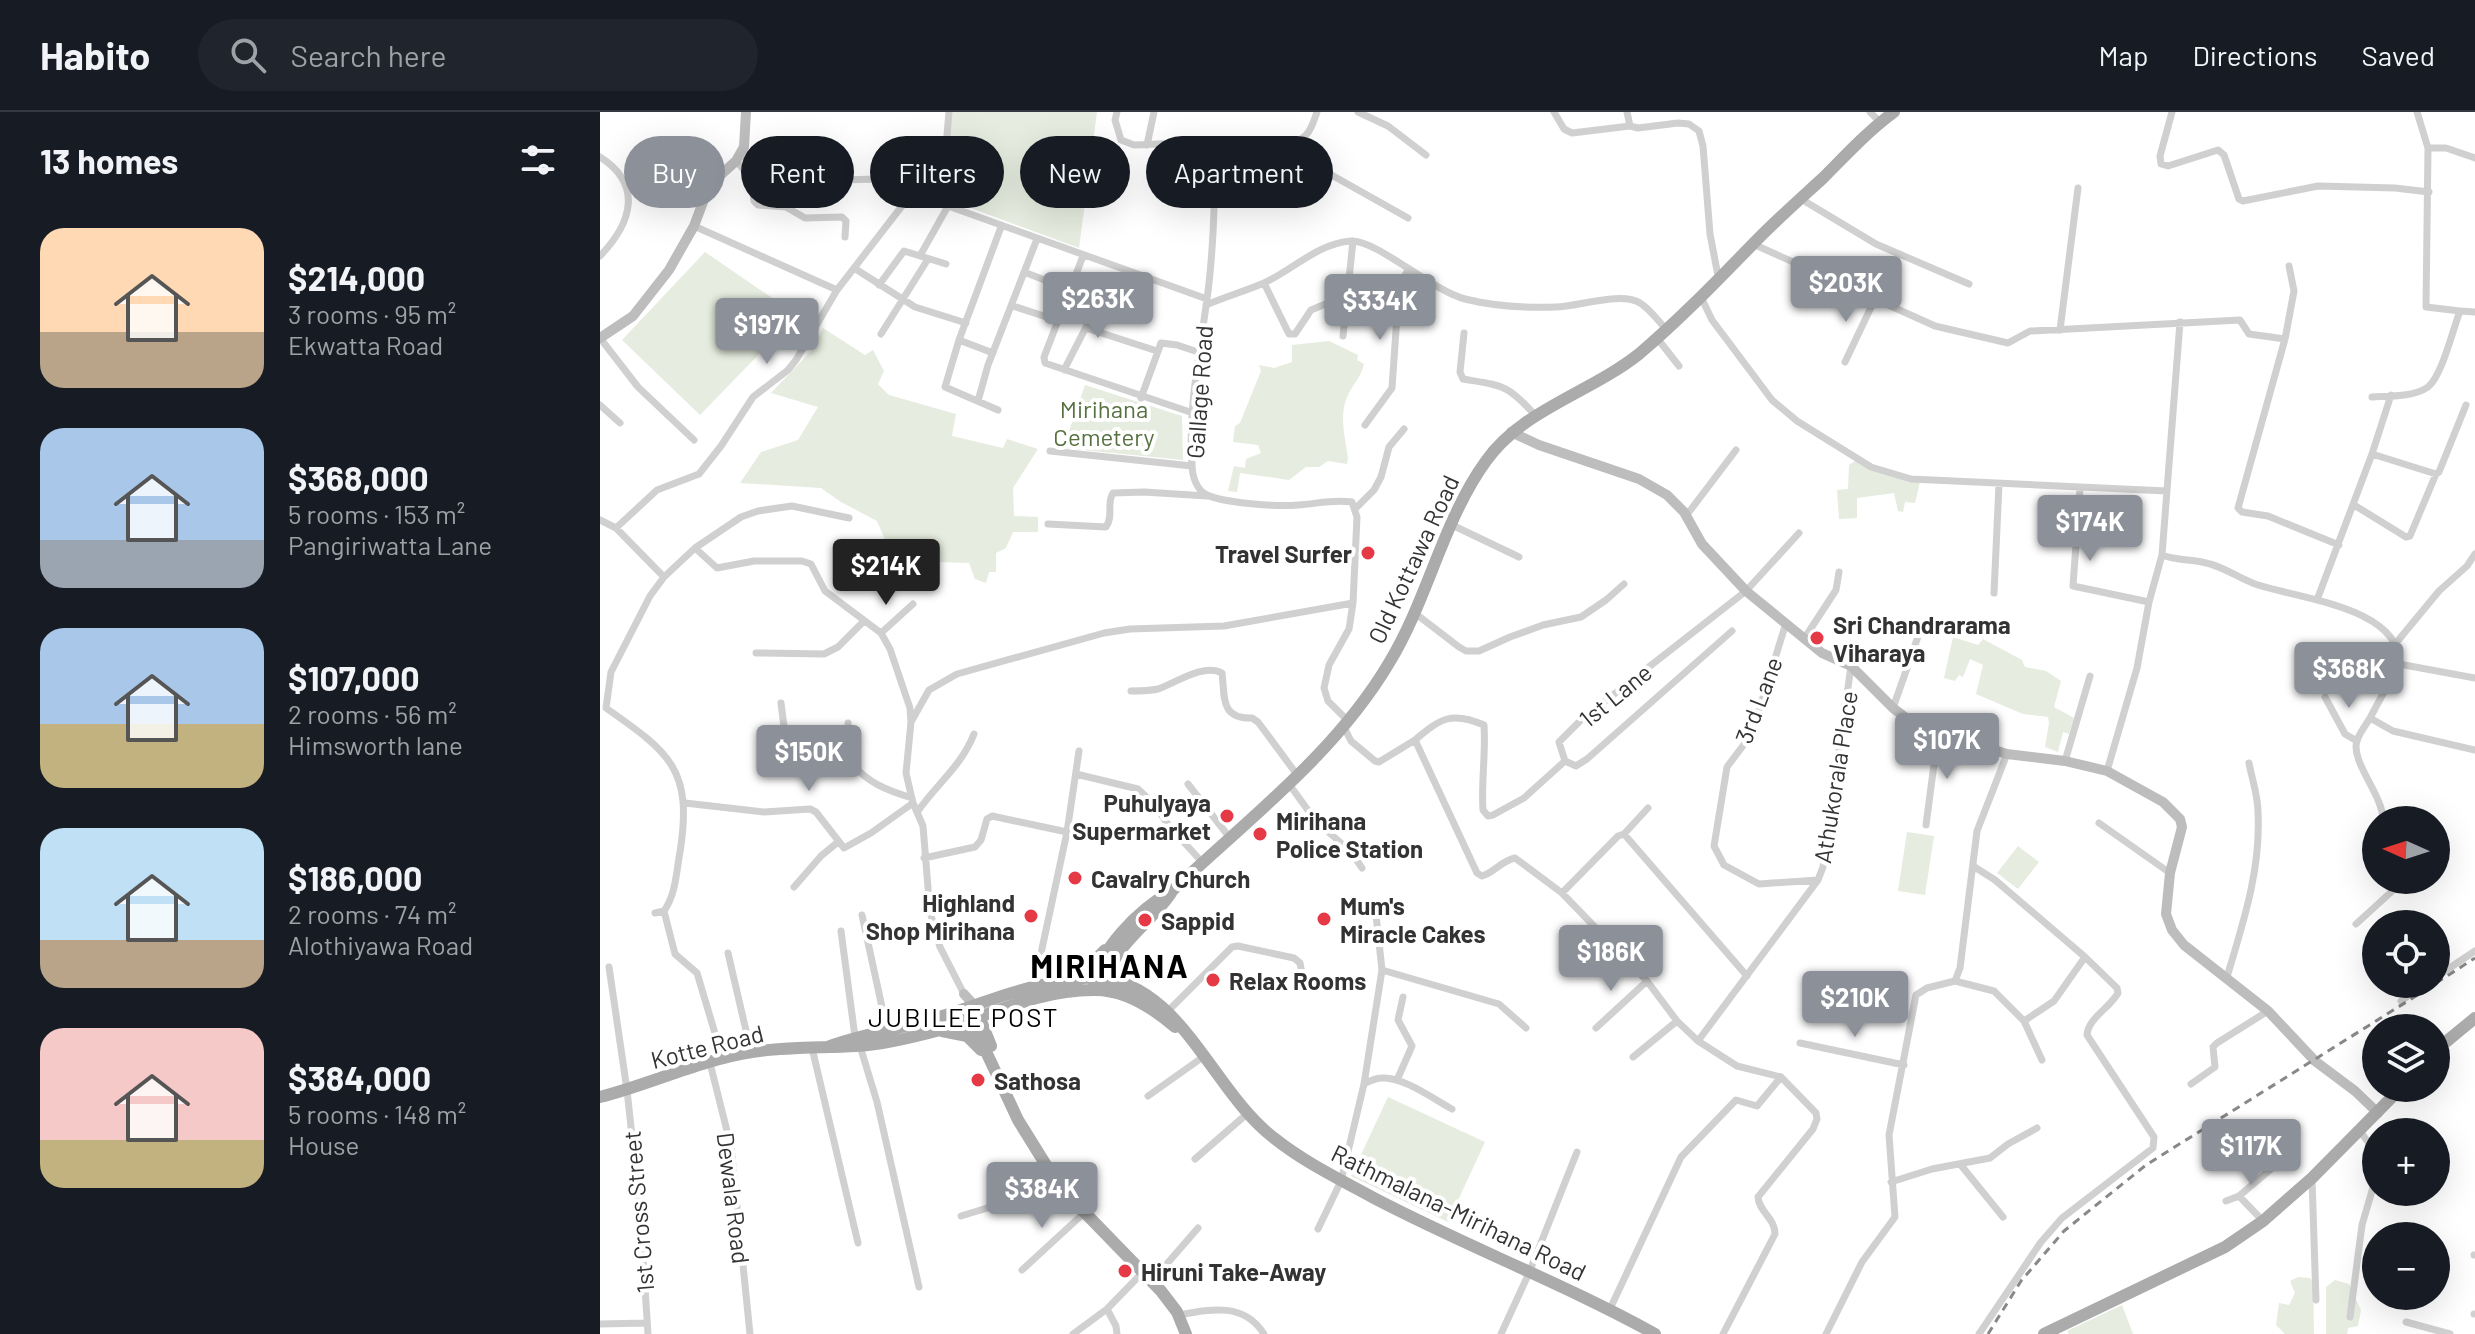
<!DOCTYPE html>
<html lang="en">
<head>
<meta charset="utf-8">
<style>
  body { margin:0; font-family:Barlow,sans-serif; background:#20242c; color:#f1f3f6; height:100vh; display:flex; flex-direction:column; font-size:30px; white-space:nowrap }
  * { box-sizing:border-box; margin:0 }
  p { font-size:26px; color:#9ea1a6 }
  .icon { flex:none; width:44px; height:44px; fill:none; stroke:currentColor; stroke-width:2; stroke-linecap:round; stroke-linejoin:round }
  .map { position:relative; flex:1; overflow:hidden }
  .details { display:flex; flex-direction:column; background:#171b24; width:600px }
  .details>* { flex:none }
  .hud { position:absolute; left:24px; top:24px; width:760px; height:72px; display:flex; gap:16px }
  .needle { width:52px; rotate:273deg }
  .controls { position:absolute; left:1762px; top:694px; display:grid; gap:16px }
  .controls a { display:grid; place-items:center; width:88px; height:88px; border-radius:50%; background:#171b24; box-shadow:0 8px 32px #0002; font-size:40px }
  .price { position:absolute; translate:-50% -68px; padding:0 18px; border-radius:8px; background:#8c9099; color:#fff; font-size:26px; line-height:52px; filter:drop-shadow(0 2px 4px #0008) }
  .price::after { content:''; position:absolute; left:50%; top:48px; width:24px; height:18px; margin-left:-12px; background:inherit; clip-path:polygon(0 0,100% 0,50% 100%) }
  .price.on { background:#222; color:#fff }
  ul { padding:0; list-style:none }
  li { display:flex; align-items:center; gap:24px; height:200px; padding:0 40px }
  li span { display:grid; place-items:center; flex:none; width:224px; height:160px; border-radius:24px; color:#555 }
  li>.icon { margin-inline-start:auto }
  span .icon { width:96px; height:96px; fill:#fffc; stroke-width:1 }
  li b { font-size:34px }
  h2 { display:flex; justify-content:space-between; align-items:center; height:96px; padding:0 40px; font-size:34px }
  .chip { padding:0 28px; border-radius:36px; background:#171b24; box-shadow:0 8px 32px #0002; font-size:28px; line-height:72px }
  .chip.on { background:#8c9099; color:#fff }
  header { display:flex; align-items:center; gap:48px; box-sizing:border-box; height:112px; padding:0 40px; background:#171b24; border-bottom:2px solid #363941 }
  header strong { font-size:38px }
  nav { display:flex; gap:44px; margin-inline-start:auto; font-size:28px }
  .search { width:560px; height:72px; background:#20242c; display:flex; align-items:center; gap:20px; box-sizing:border-box; padding:0 28px; border-radius:44px; color:#9ea1a6; font-size:30px }
  main { display:flex; flex:1; min-height:0 }
  .map>svg:first-child { display:block }
  .green { fill:#e6ecdf }
  .lines { fill:none; stroke-linecap:round; stroke-linejoin:round }
  .street { stroke:#d0d0d0; stroke-width:7 }
  .secondary { stroke:#bdbdbd; stroke-width:10 }
  .primary { stroke:#ababab; stroke-width:12 }
  .rail { stroke:#888; stroke-width:3; stroke-dasharray:8 6; stroke-linecap:butt }
  .poi-dot { fill:#e63946; stroke:#fff; stroke-width:3 }
  .labels { text-anchor:middle; dominant-baseline:central; stroke-width:8; stroke-linejoin:round; paint-order:stroke }
  .street-label { font-size:24px; fill:#333; stroke:#fff }
  .park-label { font-size:24px; fill:#56703f; stroke:#fff }
  .poi-label { font-size:24px; font-weight:bold; fill:#333; stroke:#fff; text-anchor:start }
  .neighbourhood-label { font-size:26px; letter-spacing:2px; fill:#000; stroke:#fff }
  .district-label { font-size:32px; font-weight:bold; letter-spacing:2px; fill:#000; stroke:#fff }
</style>
</head>
<body>
<header>
<strong>Habito</strong>
<div class="search"><svg class="icon" aria-label="search" viewBox="0 0 24 24"><circle cx="10" cy="10" r="6"/><path d="M15 15l6 6"/></svg>Search here</div>
<nav><a>Map</a><a>Directions</a><a>Saved</a></nav>
</header>
<main>
<section class="details">
<h2>13 homes<svg class="icon" aria-label="filters" viewBox="0 0 24 24"><path d="M4 7h16M4 17h16"/><circle cx="9" cy="7" r="2"/><circle cx="15" cy="17" r="2"/></svg></h2>
<ul>
<li><span style="background:linear-gradient(#ffd9b3 65%,#b9a48a 0)"><svg class="icon" aria-label="home" viewBox="0 0 24 24"><path d="M3 11l9-7 9 7M6 9v11h12V9"/></svg></span><div><b>$214,000</b><p>3 rooms · 95 m²</p><p>Ekwatta Road</p></div></li>
<li><span style="background:linear-gradient(#a9c7e8 70%,#9aa5b1 0)"><svg class="icon" aria-label="home" viewBox="0 0 24 24"><path d="M3 11l9-7 9 7M6 9v11h12V9"/></svg></span><div><b>$368,000</b><p>5 rooms · 153 m²</p><p>Pangiriwatta Lane</p></div></li>
<li><span style="background:linear-gradient(#a9c7e8 60%,#c2b280 0)"><svg class="icon" aria-label="home" viewBox="0 0 24 24"><path d="M3 11l9-7 9 7M6 9v11h12V9"/></svg></span><div><b>$107,000</b><p>2 rooms · 56 m²</p><p>Himsworth lane</p></div></li>
<li><span style="background:linear-gradient(#bfe0f5 70%,#b9a48a 0)"><svg class="icon" aria-label="home" viewBox="0 0 24 24"><path d="M3 11l9-7 9 7M6 9v11h12V9"/></svg></span><div><b>$186,000</b><p>2 rooms · 74 m²</p><p>Alothiyawa Road</p></div></li>
<li><span style="background:linear-gradient(#f6c9c9 70%,#c2b280 0)"><svg class="icon" aria-label="home" viewBox="0 0 24 24"><path d="M3 11l9-7 9 7M6 9v11h12V9"/></svg></span><div><b>$384,000</b><p>5 rooms · 148 m²</p><p>House</p></div></li>
</ul>
</section>
<div class="map">
<svg width="1875" height="1222" viewBox="0 0 1875 1222">
  <rect width="100%" height="100%" fill="#fff"/>
  <path class="green" d="M348 0H497L479 136 341 85Z
    M105 140 197 203 100 303 22 228Z
    M223 216 265 243 273 238 284 259 278 272 289 283 356 302 352 324 403 336 407 327 438 337 413 376 414 404 438 405V420H413L406 436 396 441V460H389L386 471 375 467 369 451 339 450 326 440 319 463 295 451 277 409 241 390 221 376 140 371 161 340 198 328 218 295 171 281 212 238Z
    M729 229 758 243 757 248 764 252C762 263 754 271 749 281 738 302 745 323 748 346L747 352 728 349 719 355H706L689 368 640 361 637 380 628 379 634 354 645 356 646 347 661 341 658 333 633 330 635 314 640 311 661 259 659 253 674 256 692 250V233Z
    M485 273 582 304 583 348 463 336Z
    M1255 349 1320 370 1315 391 1305 390 1303 400 1298 399 1294 381 1257 386V406L1239 407 1237 378 1248 377 1249 353Z
    M1353 525 1378 533 1383 527 1422 548 1425 555 1446 559 1461 569 1454 595 1474 606 1469 622 1463 620 1458 640 1445 635 1449 611 1448 605 1423 602 1376 582 1383 553 1370 547 1363 565 1359 563 1355 569 1344 566Z
    M1307 720 1334 724 1325 783 1298 779Z
    M1418 734 1439 750 1418 777 1397 761Z
    M788 985 885 1030 848 1110 751 1064Z
    M1698 1165 1710 1166 1713 1170 1714 1222H1685L1676 1213 1679 1191 1689 1193 1695 1181 1690 1169Z
    M1735 1168 1749 1172 1761 1198 1758 1214 1748 1216 1747 1222H1726V1175Z
    M1522 1193 1533 1222H1469L1467 1219Z"/>
  <g class="lines">
    <path class="street" d="M517 0 515 8 521 28 534 33 630 29 694 30C709 26 712 14 717 0
      M758 0 788 14 826 43
      M954 0 964 17 972 21 1030 14
      M1027 0 1030 14 1038 16 1078 11 1089 12 1099 19 1103 34 1110 122 1119 169
      M1270 0 1280 10
      M1572 0 1560 44 1561 52 1568 54 1618 38 1624 43 1639 87 1643 89 1718 74 1795 76 1829 80
      M1817 0 1828 36 1826 195 1860 199
      M703 28V37L712 52 808 106
      M618 31 615 36C615 88 614 142 606 194 599 246 588 299 592 352 592 363 596 378 607 383 624 391 678 395 698 393 716 392 733 387 752 390L757 405 753 491 749 517 729 553 724 576 728 589 748 609
      M547 33 554 0
      M1828 36H1846L1875 46
      M0 45C44 73 31 112 0 144
      M136 49 151 66 163 71 273 67 607 187
      M151 66 154 89 158 93 186 95 205 106 242 105 246 109 245 125
      M1201 87 1276 132 1369 172
      M341 92 349 0
      M94 114 237 178
      M1153 132 1335 214 1408 231 1430 219 1640 208 1649 222 1685 227
      M321 142 348 94
      M483 144 444 245 445 251 593 301
      M1689 154 1694 179 1685 227 1638 396 1642 400 1668 404 1739 433
      M254 156 315 195 366 211
      M424 160 470 178
      M664 171 689 222H695L711 198 747 183
      M279 173 304 139 346 152
      M1101 185 1112 208 1172 288 1197 309 1271 355 1311 367 1567 379
      M606 193C625 185 645 179 664 171 692 158 719 131 751 129 777 128 831 178 865 187 893 194 926 196 956 195 977 195 1021 179 1040 191 1050 197 1058 209 1066 217
      M413 194 459 209
      M486 216 557 239
      M1460 218 1478 76
      M864 221 860 260 863 267C904 274 907 272 936 304
      M281 222 328 147
      M743 224 753 129
      M0 226 38 275 94 328
      M1057 226 1079 254
      M359 228 393 241
      M1245 250 1274 189
      M464 258 503 182
      M1772 285C1789 284 1814 285 1828 275 1842 264 1853 217 1860 199L1875 200
      M541 286 561 231 577 233 598 240
      M378 289 388 253 437 127
      M0 293 20 311
      M398 298 345 275 359 228 401 115
      M765 313 792 276 799 175 808 158
      M450 339 592 354
      M1772 342 1836 362 1839 360 1866 293
      M1480 376 1473 474 1549 490
      M1754 393 1806 425 1810 424 1836 362
      M755 397 774 378 781 365 789 335 804 317
      M1086 404 1136 338
      M0 408 16 416 64 465
      M448 412 506 415C514 404 506 391 513 381L544 380 607 384
      M852 413 919 445
      M16 416 57 378 99 362 121 334 153 285 188 258 196 248 237 178 312 81
      M95 436 117 456 154 449H202L211 452 225 479 281 521 290 537 310 596 311 610 306 661 313 691 323 714 330 800 340 835 364 882
      M1562 443C1577 449 1594 447 1610 452 1625 456 1639 466 1655 472 1695 486 1802 495 1799 552L1875 566
      M1394 481 1399 372
      M1717 488 1772 342 1791 283
      M816 502 859 535 866 539H879L910 525 943 513 981 505 1006 488 1024 472
      M1186 511 1160 595 1145 631 1127 655 1114 734 1124 753 1159 772 1218 768
      M281 521 313 492
      M1204 527 1236 478 1239 460
      M1796 531 1839 479 1867 454 1875 442
      M156 541 224 542 238 535 264 509
      M1799 552 1770 606 1793 619 1875 638
      M531 579C540 579 549 579 558 577 576 571 603 551 622 561 625 585 620 607 652 606L658 610 698 664
      M1725 585 1745 622 1757 629
      M181 591 186 631 198 655 207 657 250 650
      M1293 596 1321 516
      M1770 606C1766 613 1759 621 1757 629 1750 649 1783 683 1783 708
      M311 610 329 578 357 562 504 521 530 517 624 514 753 491
      M248 611 250 650
      M744 615 751 629 775 649 779 650 815 628 877 761 882 764C895 760 901 749 915 746L962 781 1018 724 1024 722 1147 864
      M815 628C841 606 852 599 884 613 886 641 881 670 883 698L888 704 893 703 924 686 965 649 959 630 981 608 1146 479 1199 421
      M965 649 976 654 987 647 1132 519
      M1465 649 1490 564
      M250 650C268 671 286 678 312 686
      M1507 659 1537 556 1549 490 1562 443 1580 210
      M476 662 538 677 555 693 569 714 602 750
      M588 672 630 726
      M689 672 715 708 751 740 762 756
      M85 691 164 700 210 697 216 700 244 736 271 721 313 691
      M318 699C337 672 362 653 374 622
      M1499 711 1570 761
      M1326 713 1338 622
      M1024 722 1048 696
      M324 746 375 735 381 728 387 707 392 704 467 720
      M1373 754 1395 768 1485 845 1517 876 1518 881C1510 896 1488 906 1487 923L1554 1025 1553 1036 1462 1106 1441 1130 1379 1222
      M194 775 221 744 238 730
      M962 781 1047 869 1077 909 1098 929 1137 954 1181 965 1216 1001 1217 1007 1213 1017 1158 1085C1159 1100 1175 1106 1175 1122L1123 1222
      M64 799 75 842 97 861 123 948
      M55 801 64 799C76 782 76 761 80 740 93 657 70 641 6 596L11 560 50 484 64 465 95 436 141 405 158 399 192 394 249 406
      M262 803 287 918
      M1756 812 1800 772 1801 768
      M241 819 255 925
      M128 841 151 940
      M9 855 27 978 40 1099 48 1222
      M782 858 899 892 926 916
      M1627 865C1643 811 1661 758 1658 700 1658 684 1652 667 1649 651
      M1836 865 1875 839
      M1355 869 1394 879 1424 909 1442 948
      M434 874 467 720 479 639
      M1801 889 1825 872
      M569 898 632 835 638 834 694 846 700 851 702 862
      M1424 909 1454 889 1485 845
      M996 916 1047 869
      M1098 929 1218 768 1223 755 1251 554
      M1200 931 1304 953
      M260 934 277 990 319 1175
      M212 936 258 1131
      M1033 945 1077 909
      M110 951 131 1035 150 1222
      M797 968 812 934 798 908 803 885
      M764 972C770 969 775 966 782 966 802 964 835 988 852 997
      M1591 972 1615 955 1613 935 1617 931 1668 899
      M548 984 603 945
      M1760 1019 1776 1041
      M595 1047 648 1001
      M1360 1052 1403 1105
      M1712 1067 1716 1188
      M1291 1070 1332 1057 1390 1046 1408 1032 1437 1016
      M1639 1084 1671 1057
      M1626 1089 1639 1084 1663 1109
      M361 1104 459 1074
      M718 1117 741 1069 764 972 782 858 775 794
      M1874 1143H1875
      M422 1158 484 1101
      M552 1169 598 1116
      M507 1197 516 1214 517 1222
      M1010 1197 1081 1045 1136 988 1157 994 1181 965
      M1874 1202H1875
      M579 1203C611 1197 644 1190 664 1222
      M1750 1205 1762 1113 1776 1065
      M1806 1210 1850 1222
      M0 1212 47 1211
      M473 1222 507 1197 543 1160
      M901 1222 929 1161 977 1040
      M1226 1222 1262 1150 1295 1105 1289 1023 1316 883 1327 876 1355 869 1360 856 1377 719 1407 642"/>
    <path class="secondary" d="M0 226 33 204 69 158 94 114 106 82 115 68 136 49 144 35 146 0
      M911 320 939 333 1039 367 1067 383 1084 400 1102 432 1146 479 1222 541 1251 554 1293 596 1315 613 1407 642 1465 649 1507 659 1563 690 1580 707 1582 715 1570 761 1566 802 1572 818 1584 833 1668 899 1715 949 1755 979 1778 1001
      M364 882 374 893"/>
    <path class="primary" d="M464 866 495 848 505 838
      M505 875C509 835 551 812 571 781
      M493 878C496 838 540 797 573 778 649 706 735 642 789 551 828 487 843 408 886 349 923 297 990 281 1039 242 1079 208 1116 170 1152 133 1175 109 1199 88 1223 66 1246 43 1268 19 1294 0
      M376 896 391 934
      M368 901 418 1008 459 1074 561 1179 577 1200 586 1222
      M342 919 367 924 381 938
      M227 935C259 923 292 918 326 909 373 896 416 875 465 869 474 868 486 865 495 865 582 871 611 978 674 1026 704 1050 739 1067 772 1085 865 1134 963 1171 1055 1222
      M1836 938 1875 906
      M0 985C51 972 100 948 152 940 186 935 222 936 256 934 283 933 314 925 340 918 391 903 438 878 493 878 523 877 553 896 575 915
      M1444 1222 1625 1135 1663 1109 1712 1066 1801 976"/>
    <path class="rail" d="M1836 871 1875 846
      M1388 1222 1421 1169 1464 1119 1546 1053 1835 872"/>
  </g>
  <g class="poi-dot">
    <circle cx="768" cy="441" r="8"/>
    <circle cx="1217" cy="526" r="8"/>
    <circle cx="627" cy="704" r="8"/>
    <circle cx="660" cy="722" r="8"/>
    <circle cx="475" cy="766" r="8"/>
    <circle cx="431" cy="804" r="8"/>
    <circle cx="724" cy="807" r="8"/>
    <circle cx="545" cy="808" r="8"/>
    <circle cx="613" cy="868" r="8"/>
    <circle cx="378" cy="968" r="8"/>
    <circle cx="525" cy="1159" r="8"/>
  </g>
  <g class="labels">
    <g class="street-label">
      <text transform="translate(599 280) rotate(-86)">Gallage Road</text>
      <text transform="translate(813 447) rotate(-65)">Old Kottawa Road</text>
      <text transform="translate(1015 583) rotate(-39)">1st Lane</text>
      <text transform="translate(1158 588) rotate(-69)">3rd Lane</text>
      <text transform="translate(1235 665) rotate(-81)">Athukorala Place</text>
      <text transform="translate(107 934) rotate(-14)">Kotte Road</text>
      <text transform="translate(134 1086) rotate(83)">Dewala Road</text>
      <text transform="translate(38 1100) rotate(-95)">1st Cross Street</text>
      <text transform="translate(859 1100) rotate(26)">Rathmalana-Mirihana Road</text>
    </g>
    <g class="park-label">
      <text x="504" y="296">Mirihana<tspan x="504" dy="28">Cemetery</tspan></text>
    </g>
    <g class="poi-label">
      <text x="752" y="441" text-anchor="end">Travel Surfer</text>
      <text x="1233" y="512">Sri Chandrarama<tspan x="1233" dy="28">Viharaya</tspan></text>
      <text x="611" y="690" text-anchor="end">Puhulyaya<tspan x="611" dy="28">Supermarket</tspan></text>
      <text x="676" y="708">Mirihana<tspan x="676" dy="28">Police Station</tspan></text>
      <text x="491" y="766">Cavalry Church</text>
      <text x="415" y="790" text-anchor="end">Highland<tspan x="415" dy="28">Shop Mirihana</tspan></text>
      <text x="740" y="793">Mum's<tspan x="740" dy="28">Miracle Cakes</tspan></text>
      <text x="561" y="808">Sappid</text>
      <text x="629" y="868">Relax Rooms</text>
      <text x="394" y="968">Sathosa</text>
      <text x="541" y="1159">Hiruni Take-Away</text>
    </g>
    <g class="neighbourhood-label">
      <text x="364" y="904">JUBILEE POST</text>
    </g>
    <g class="district-label">
      <text x="510" y="853">MIRIHANA</text>
    </g>
  </g>
</svg>
<div class="controls">
<a><svg class="needle" viewBox="-14 -14 28 28"><path d="M0-13l5 13h-10z" fill="#e53935"/><path d="M0 13l5-13h-10z" fill="#9ea1a6"/></svg></a>
<a><svg class="icon" aria-label="locate" viewBox="0 0 24 24"><circle cx="12" cy="12" r="6"/><path d="M12 2v4M12 18v4M2 12h4M18 12h4"/></svg></a>
<a><svg class="icon" aria-label="layers" viewBox="0 0 24 24"><path d="M12 4l9 5-9 5-9-5zM3 14l9 5 9-5"/></svg></a>
<a>+</a>
<a>−</a>
</div>
<b class="price" style="left:1246px;top:212px">$203K</b>
<b class="price" style="left:498px;top:228px">$263K</b>
<b class="price" style="left:780px;top:230px">$334K</b>
<b class="price" style="left:167px;top:254px">$197K</b>
<b class="price" style="left:1490px;top:451px">$174K</b>
<b class="price on" style="left:286px;top:495px">$214K</b>
<b class="price" style="left:1749px;top:598px">$368K</b>
<b class="price" style="left:1347px;top:669px">$107K</b>
<b class="price" style="left:209px;top:681px">$150K</b>
<b class="price" style="left:1011px;top:881px">$186K</b>
<b class="price" style="left:1255px;top:927px">$210K</b>
<b class="price" style="left:1651px;top:1075px">$117K</b>
<b class="price" style="left:442px;top:1118px">$384K</b>
<div class="hud">
<a class="chip on">Buy</a>
<a class="chip">Rent</a>
<a class="chip">Filters</a>
<a class="chip">New</a>
<a class="chip">Apartment</a>
</div>
</div>
</main>
</body>
</html>
